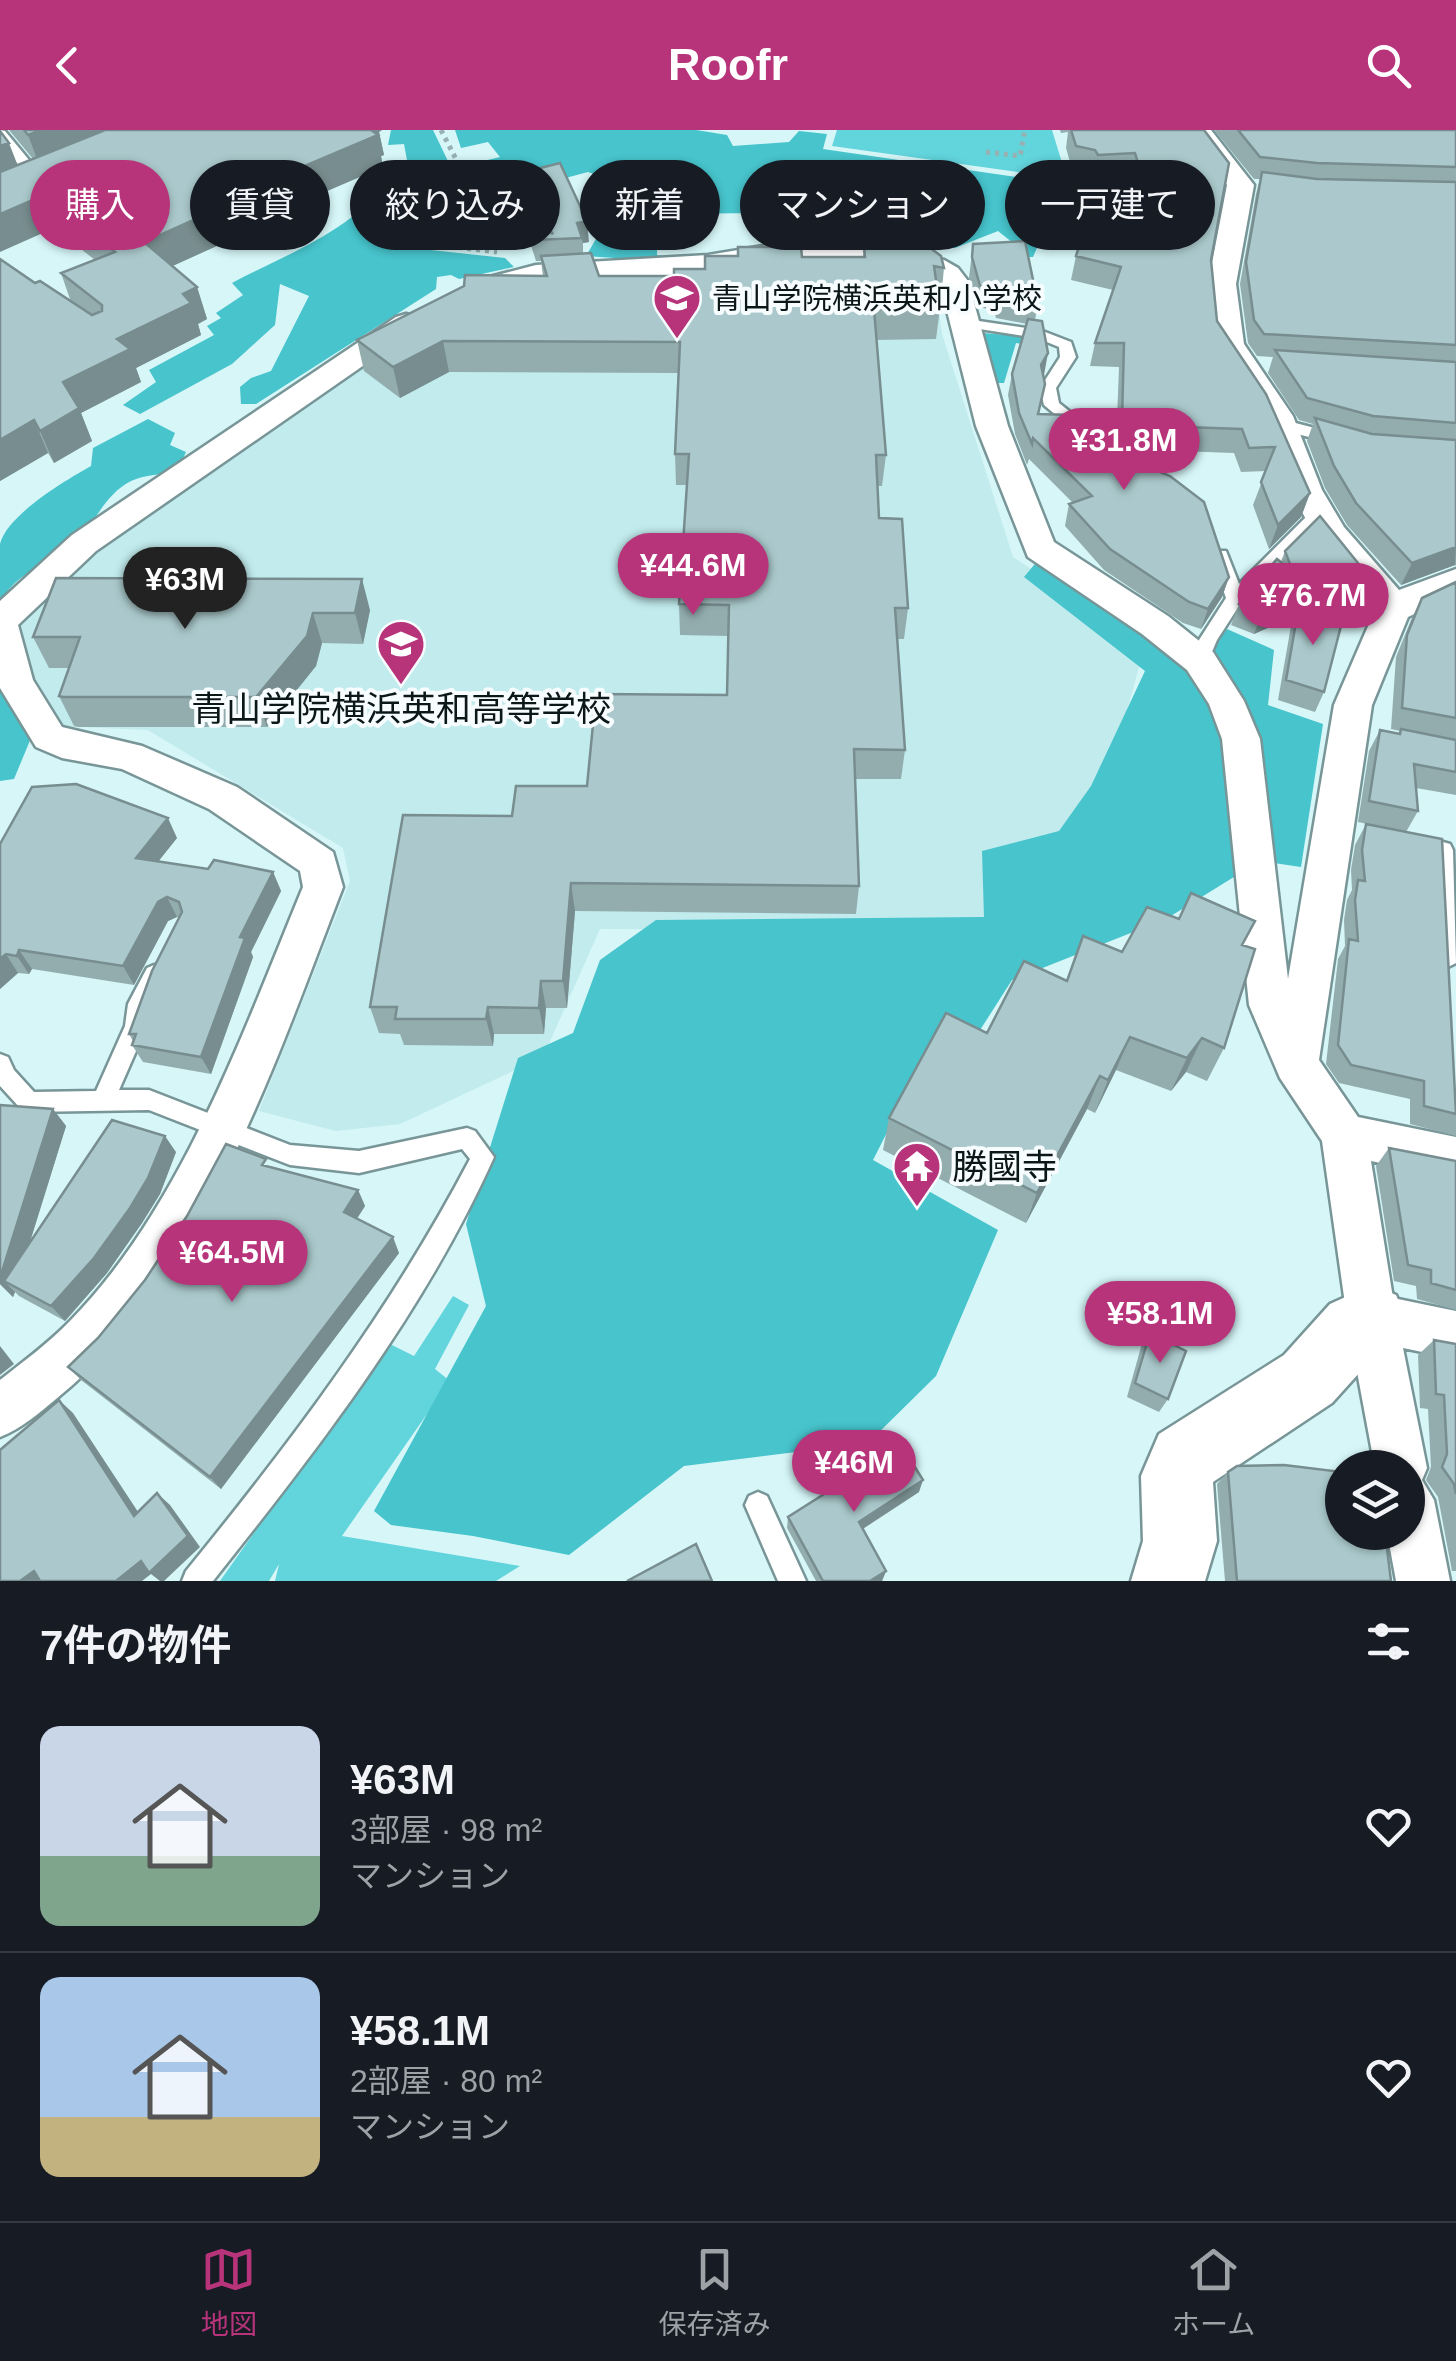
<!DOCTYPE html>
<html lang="ja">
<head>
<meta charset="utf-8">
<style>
  body { margin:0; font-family:Arial,"Noto Sans JP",sans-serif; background:#20242c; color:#f1f3f6; height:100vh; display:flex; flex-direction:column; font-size:38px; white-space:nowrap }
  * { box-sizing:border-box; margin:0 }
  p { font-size:32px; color:#9ea1a6 }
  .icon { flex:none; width:55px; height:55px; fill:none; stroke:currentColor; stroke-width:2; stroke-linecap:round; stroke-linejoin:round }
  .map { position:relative; height:1451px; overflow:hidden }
  .drawer { display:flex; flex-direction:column; background:#171b24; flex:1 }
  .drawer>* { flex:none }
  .hud { position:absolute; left:30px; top:30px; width:1398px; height:90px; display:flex; gap:20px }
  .tools { position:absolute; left:1325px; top:1320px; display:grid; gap:20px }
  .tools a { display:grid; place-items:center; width:100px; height:100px; border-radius:50%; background:#171b24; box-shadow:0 2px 8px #0004; font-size:50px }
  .price { position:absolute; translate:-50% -85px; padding:0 22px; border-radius:35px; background:#b7347b; color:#fff; font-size:32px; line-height:65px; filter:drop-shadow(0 2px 5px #0008) }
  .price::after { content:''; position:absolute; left:50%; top:60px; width:30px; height:22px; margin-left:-15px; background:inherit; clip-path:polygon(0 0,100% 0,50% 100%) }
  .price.active { background:#222; color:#fff }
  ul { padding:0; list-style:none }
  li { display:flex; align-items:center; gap:30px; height:250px; padding:0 40px }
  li+li { border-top:2px solid #363941 }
  li span { display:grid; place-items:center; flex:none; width:280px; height:200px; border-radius:20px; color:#555 }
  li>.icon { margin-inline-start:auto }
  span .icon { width:120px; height:120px; fill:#fffc; stroke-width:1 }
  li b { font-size:42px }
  h2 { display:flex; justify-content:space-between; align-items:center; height:120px; padding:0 40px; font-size:42px }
  .pill { padding:0 35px; border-radius:45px; background:#171b24; box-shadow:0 2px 8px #0004; font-size:35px; line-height:90px }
  .pill.active { background:#b7347b; color:#fff }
  header { display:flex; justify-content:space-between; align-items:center; height:130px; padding:0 40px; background:#b7347b; color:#fff; font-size:45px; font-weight:700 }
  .tab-bar { display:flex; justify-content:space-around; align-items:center; height:140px; border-top:2px solid #363941; background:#171b24; font-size:28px; color:#9ea1a6 }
  .tab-bar a { display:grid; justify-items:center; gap:5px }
  .tab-bar .active { color:#b7347b }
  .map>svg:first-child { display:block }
  .built { fill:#c1ebed }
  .green { fill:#62d4dc }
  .forest { fill:#47c4cc }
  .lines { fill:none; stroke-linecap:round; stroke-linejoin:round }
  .lane-casing { stroke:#789597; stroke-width:5 }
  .street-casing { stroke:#789597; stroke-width:5 }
  .secondary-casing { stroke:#789597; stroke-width:5 }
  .path { stroke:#97b0b2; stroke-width:5; stroke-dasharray:4 5; stroke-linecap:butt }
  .lane { fill:#fff; fill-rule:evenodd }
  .street { fill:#fff; fill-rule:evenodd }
  .secondary { fill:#fff; fill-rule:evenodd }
  .wall { fill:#93adaf }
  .shaded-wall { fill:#788d8f }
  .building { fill:#abc9cc; stroke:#788d8f; stroke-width:2.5 }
  .labels { text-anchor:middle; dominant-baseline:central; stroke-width:8; stroke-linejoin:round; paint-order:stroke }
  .far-poi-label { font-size:30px; fill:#0c1718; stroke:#f7fdfe; text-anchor:start }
  .poi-label { font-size:35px; fill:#0c1718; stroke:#f7fdfe }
</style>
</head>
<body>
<header><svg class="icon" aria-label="back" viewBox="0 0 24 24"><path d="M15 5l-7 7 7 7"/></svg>Roofr<svg class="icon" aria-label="search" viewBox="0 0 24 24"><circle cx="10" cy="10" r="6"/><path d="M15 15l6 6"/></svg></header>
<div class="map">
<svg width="1456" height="1451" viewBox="0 0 1456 1451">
  <rect width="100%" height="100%" fill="#d6f6f8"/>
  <path class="built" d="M932 130 942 204 1013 427 1145 515 1078 760 973 800 600 799 543 927 400 994 336 1001 259 981 350 751 343 718 148 600 57 596 9 504 14 479 304 261 513 153Z"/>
  <path class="green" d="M837 0H1052L1067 49 832 16Z
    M453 1166 469 1175 435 1239 450 1251 342 1406 520 1436 496 1451H275L279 1434 269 1451H220L388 1213 414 1226Z"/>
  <path class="forest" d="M391 0H433L459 54 453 65 411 95 431 120 505 128 514 137 459 149 451 145 437 147 436 159 256 274H241L240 257 251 248 271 241 309 166 280 154 275 195 232 234 140 284 123 275 156 252 149 240 214 205 207 196 221 188 216 183 243 165 232 153C284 125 359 99 389 46L409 41 404 14 388 15Z
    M455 0H696L727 5 733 16 789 12 799 1 827 4 823 19 1072 55 1074 42 1092 53 1123 52 1133 65 1152 64 1136 95 1109 93 1041 109 1033 127H1022L1018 117 998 101 955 118 797 115 804 97 767 83 658 84 657 125 673 127 671 132 586 126 600 102 575 96 521 105 526 91 577 81 632 97 656 66 588 42 494 67 502 86 448 91 447 107 442 108 431 94 482 63 467 35 500 27 488 12 461 18Z
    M983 203 1042 208 1040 217 1016 213 1004 253H995Z
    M148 289 175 303 170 315 186 322 177 342C163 344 144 345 131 351 108 363 99 384 84 403 58 435 25 433 0 471 0 454 0 431 0 414 7 385 66 350 91 336L93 318Z
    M1039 429 1191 536 1209 566 1226 611 1242 742 1166 789 1012 850 975 908 937 904 873 1030 998 1100 936 1246 868 1313 684 1336 569 1425 473 1406 391 1395 374 1381 486 1176 466 1094 518 928 573 903 600 830 656 790 984 787 982 721 1059 701 1091 656 1145 541 1024 447Z
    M1227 499 1274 520 1268 575 1323 594 1301 737 1274 733 1213 530 1215 513Z
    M0 548 31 608 14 649 0 651Z"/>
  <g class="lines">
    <g class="lane-casing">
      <path id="lane" d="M0 0 5 1 44 48V54H34L0 12Z
        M965 189 1040 200 1071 212 1076 227 1056 258 1059 273 1145 342V350H1133L1044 275 1040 258 1060 227 1059 217 1037 208 960 196 958 193Z
        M1280 289 1342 305 1344 309 1336 314 1274 298 1272 294Z
        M1319 378 1325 380V388L1239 476 1217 510 1206 536H1194L1191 531 1199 510 1226 468 1211 425 1214 421H1226L1239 454 1313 380Z
        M1443 712 1450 714 1453 720 1456 833 1448 837 1441 834 1438 828 1433 720 1436 714Z
        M154 835 161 838 165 844 150 874 147 896 119 960H149L290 1015 359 1021 467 998 475 1001 494 1027C425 1181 318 1319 213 1451H182L186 1441C292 1311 392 1178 470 1029L462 1019 359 1043 290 1035 149 980 29 982 21 979 0 956V924L8 927 14 940 34 962 96 961 125 896 128 874 147 838Z
        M758 1362 767 1366 806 1451H778L745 1375 749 1366Z"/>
    </g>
    <g class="street-casing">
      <path id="street" d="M1185 0H1211L1254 55 1236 154 1244 214 1293 286 1322 360 1344 397 1399 460 1456 439V464L1408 487 1372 575 1319 930 1358 987 1456 1007V1049L1371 1031 1393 1168 1456 1181V1229L1403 1218 1427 1338 1422 1350 1434 1370 1450 1451H1396L1387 1402H1408V1338H1375L1347 1188 1322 1011 1280 948 1249 875 1222 609 1209 574 1187 540 1142 504 1028 427 976 296 940 153 924 142 876 130 787 128 708 143 536 153 480 167 470 164 466 158 470 152 536 135 708 125 787 112 876 114 944 130 958 138 968 151 1008 296 1054 412 1168 486 1213 522 1244 571 1260 609 1288 849 1334 575 1375 480 1314 404 1290 360 1261 286 1214 214 1208 154 1227 55Z
        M406 184 416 187 421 193 416 199 96 421 18 495 33 550 62 597 142 616 237 657 333 722 343 757C276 930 205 1149 56 1269 38 1284 22 1298 0 1307V1250C24 1231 49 1213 70 1191 182 1077 243 902 303 757L300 741 209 679 122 639 62 628 36 617 0 558V471L72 405 396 187Z"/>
    </g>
    <g class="secondary-casing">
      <path id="secondary" d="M1372 1155 1396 1165 1406 1188 1396 1211 1378 1222 1332 1273 1213 1352 1217 1411 1205 1451H1131L1143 1411 1141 1346 1159 1304 1284 1225 1330 1174Z"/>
    </g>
    <path class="path" d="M441 0 473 62 420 93 438 115 497 122
      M986 22 1020 26 1025 0"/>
    <use href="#lane" class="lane"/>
    <use href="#street" class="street"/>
    <use href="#secondary" class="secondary"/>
  </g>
  <path class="wall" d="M9 0H382L379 2 384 25 381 26 383 37 250 94 252 100 172 136 197 157 207 189 198 194 201 205 136 238 141 252 81 283 92 311 54 333 48 323 0 351V129L35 153 71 172 61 143 95 130 54 98 18 35 33 29Z
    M1060 0H1204L1211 130 1217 191 1310 363 1301 387 1269 419 1253 375 1266 341 1241 342 1234 323 1122 319 1116 315 1119 237 1090 236 1095 213 1113 160 1071 150 1076 126 1148 104 1154 80 1162 58 1134 60 1130 46 1093 48 1090 43 1072 39 1066 18 1068 2 1061 3Z
    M1214 0H1456V436L1455 435 1401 455 1347 395 1325 358 1307 311 1313 294 1299 290 1268 243 1273 227 1257 226 1248 213 1240 154 1256 64 1260 49H1254Z
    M509 46 589 112 583 113V123L599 146H674L705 139 802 127H863L864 117H878V110L914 117 944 138 941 169 939 168 940 178 936 209 876 210 886 325 882 356H877L879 388 908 478 904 509H898L905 620 901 649H855L859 756 856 784 575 781 567 878H546L544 904H494L493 916 404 915 400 904 379 903 370 877 512 686 587 656 727 565 729 506 680 505 679 474 687 355H676L675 324 678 243 449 242 400 268 364 241 357 210 543 146 541 131H536L529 109 526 89 529 90 511 66Z
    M973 114 1038 174 1035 190 1044 245 1039 284 1118 331 1121 320 1229 447 1222 467 1201 499 1183 493 1104 440 1065 396 1069 374 1073 373 1029 329 1027 335 1015 304 1008 265 1012 244 1027 194 996 188 994 180 977 177 969 148Z
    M1285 421 1362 438 1353 459 1310 478 1324 562 1315 582 1278 570 1291 496 1295 486 1254 504 1231 495 1239 474 1281 432Z
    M56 448 370 480 363 514 322 513 316 536 267 597H78L74 596 59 566 69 538H49L33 507Z
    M1456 452V665L1416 658 1418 681 1406 702 1358 692 1369 621 1380 600 1398 603 1400 601 1391 599 1396 527 1411 490 1422 468Z
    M1366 694 1456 963V1006L1410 994V969L1339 953 1326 934 1338 829 1345 816 1344 790 1347 770 1352 760 1351 740 1355 715Z
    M177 708 158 731 208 739 273 742 281 761 251 822 253 827 211 944 143 932 132 915 133 911 129 904 179 788 177 787 168 791 134 855 32 839 29 844 18 843 0 859V714Z
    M1243 815 1224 918 1207 951 1186 942 1171 961 1116 940 1095 983 1087 979 1026 1093 883 1020 889 988 987 903 1067 851Z
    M0 975 53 979 66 996 30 1111 176 1022 160 1064 142 1093 107 1143 65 1191 19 1166 15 1162 13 1167 0 1154Z
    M1389 1018 1456 1031V1180L1417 1169 1416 1156 1394 1151 1376 1036Z
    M270 1036 358 1060 365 1076 357 1089 399 1123 221 1359 81 1250 68 1237 98 1208Z
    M1150 1203 1168 1269 1159 1282 1127 1267 1141 1217Z
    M1434 1210 1456 1214V1441H1452L1438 1367 1426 1350 1431 1337 1428 1279 1420 1278 1418 1225Z
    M855 1330 919 1362 863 1399 886 1441 882 1451H816L787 1398 788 1387 854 1344 852 1342Z
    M1228 1342 1391 1451H1225L1217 1354Z"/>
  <path class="shaded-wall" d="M41 0H130L40 37 28 5Z
    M367 0H382L379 2 384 25 381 26 383 37 250 94 252 100 155 144 144 112Z
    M9 13 21 44 0 54V16Z
    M42 66 54 98 0 122V84Z
    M587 91 589 112 583 113 577 93Z
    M197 157 207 189 198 194 201 205 136 238 141 252 81 283 92 311 54 333 40 301 63 252 117 209 183 164Z
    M443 211 449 242 400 268 393 237Z
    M1048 223 1044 245 1037 256 1041 235Z
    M34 290 48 323 0 351V310Z
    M1310 363 1301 387 1269 419 1278 395Z
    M1456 417 1455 435 1401 455 1412 433Z
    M1362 438 1353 459 1297 484 1299 475 1295 486 1254 504 1262 483Z
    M1229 447 1222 467 1201 499 1208 479Z
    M362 449 370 480 363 514 355 483Z
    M313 483 322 513 316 536 267 597 256 567Z
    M168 688 177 708 146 747 136 728Z
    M273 742 281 761 251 822 253 827 211 944 201 927 240 807Z
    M571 753 575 781 567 878 563 851Z
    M167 767 177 787 168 791 134 855 123 836 158 772Z
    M19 820 32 839 29 844 17 826Z
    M6 824 18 843 0 859V829Z
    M541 851 546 878 544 904 539 878Z
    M488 877 494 904 493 916 486 889Z
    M1130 907 1116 940 1095 983 1108 950Z
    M1202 908 1186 942 1171 961 1187 928Z
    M1100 946 1087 979 1026 1093 1037 1063Z
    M53 979 66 996 16 1157 4 1151 15 1162 13 1167 0 1154V1148Z
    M165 1006 176 1022 160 1064 142 1093 107 1143 65 1191 51 1176Z
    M358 1060 365 1076 351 1097 344 1082Z
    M393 1107 399 1123 221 1359 210 1347Z
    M0 1216 14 1234 0 1245Z
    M59 1270 73 1283 148 1397 134 1386Z
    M923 1350 919 1362 856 1403 859 1392Z
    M157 1363 170 1375 200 1417 164 1451H160L151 1444 142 1451H116Z
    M34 1441 49 1451H20Z
    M886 1441 882 1451H870Z"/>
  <path class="building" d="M24 0H41L28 5Z
    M105 0H371L378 5 238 64 243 68 144 112 197 157 183 164 191 173 117 209 130 219 63 252 79 278 40 301 34 290 0 310V129L35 153 40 151 92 185 102 181V175L61 143 115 122 42 66 0 84V42Z
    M1071 0H1204L1229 33 1211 130 1217 191 1266 264 1310 363 1278 395 1261 352 1275 317 1249 318 1242 299 1128 295 1122 291 1124 213H1095L1121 137 1076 126 1087 91 1162 108 1154 80 1172 35 1139 36 1135 23 1098 25 1095 20 1076 16Z
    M1238 0H1456V37L1317 33 1260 27Z
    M0 1 9 13 0 16Z
    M560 33 587 91 577 93 582 108 533 110 526 89 553 104 509 46Z
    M1262 42 1317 49 1456 52V215L1264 204 1254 190 1246 132Z
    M878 110H906L914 112V117H929L941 126 944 138 934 136 940 178 874 179 886 325H876L879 388 902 389 908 478H895L905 620 854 619 859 756 571 753 563 851H541L539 878 488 877 486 889H395L397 877H370L403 685 512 686 516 656H587L596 564 727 565 729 475 679 474 689 324H675L680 212 443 211 393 237 357 210 464 156 465 145 547 146 541 126 591 123 599 146H674V139H705V126H738V117H801L802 127H865L864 117H879Z
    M1025 111 1038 174 999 167 997 159 980 156 972 127 973 114Z
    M1028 189 1042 191 1048 223 1041 235 1045 254 1038 284 1073 285 1121 333V320L1136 332 1170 346 1204 372 1229 447 1208 479 1189 472 1110 419 1069 374 1092 366 1033 308 1032 314 1019 283 1012 244Z
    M1275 220 1456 232V293L1373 286 1307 268Z
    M1315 288 1372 304 1456 310V417L1412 433 1356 373 1334 336Z
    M1320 386 1362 438 1262 483 1239 474 1277 429 1293 442 1285 421Z
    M56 448 362 449 355 483H313L307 506 256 567H63L59 566 80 507H33Z
    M1456 452V588L1402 578 1407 505 1422 468Z
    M1299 475 1343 488 1324 562 1286 550Z
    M1401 599 1456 610V642L1414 634 1418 681 1369 671 1380 600 1400 604Z
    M76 654 168 688 136 728 208 739 214 730 273 742 240 807 245 808 201 927 132 915 136 904H129L152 841 182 782 179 772 167 767 158 772 123 836 19 820 17 826 6 824 0 829V714L32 657Z
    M1366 694 1442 709 1456 984 1424 976V951L1351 935 1338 915 1349 809 1358 811 1355 770 1358 750 1365 751 1362 720Z
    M1191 763 1255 791 1242 815 1255 819 1224 918 1202 908 1187 928 1130 907 1108 950 1100 946 1037 1063 889 988 946 883 987 903 1024 831 1067 851 1083 806 1122 822 1147 777 1179 789Z
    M0 975 53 979 0 1148Z
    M112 990 165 1006 148 1048 130 1078 94 1128 51 1176 4 1151Z
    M226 1014 266 1029 262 1035 358 1060 344 1082 393 1107 210 1347 68 1237 98 1208 145 1150 187 1086Z
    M1389 1018 1456 1031V1160L1431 1153V1140L1408 1135Z
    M1150 1203 1186 1221 1168 1269 1135 1253Z
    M1434 1210 1456 1214V1364L1454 1354 1442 1337 1447 1324 1444 1265 1436 1264Z
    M59 1270 134 1386 157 1363 188 1406 149 1443 141 1431 116 1451H40L34 1441 20 1451H0V1320Z
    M896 1307 923 1350 859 1392 886 1441 870 1451H823L788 1387 862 1340 855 1330Z
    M1284 1335 1342 1342V1402H1385L1391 1451H1237L1228 1342 1237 1336Z
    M696 1414 712 1451H627Z"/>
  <defs>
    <g id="school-pin" transform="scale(2.5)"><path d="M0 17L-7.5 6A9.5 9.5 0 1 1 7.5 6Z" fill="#b7347b" stroke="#f7fdfe"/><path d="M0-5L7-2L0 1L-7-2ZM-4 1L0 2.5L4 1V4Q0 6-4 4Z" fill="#fff"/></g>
    <g id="temple-pin" transform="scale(2.5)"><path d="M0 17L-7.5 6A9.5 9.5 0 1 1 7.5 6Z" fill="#b7347b" stroke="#f7fdfe"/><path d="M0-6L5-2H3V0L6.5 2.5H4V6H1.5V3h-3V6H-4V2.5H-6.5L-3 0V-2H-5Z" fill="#fff"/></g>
  </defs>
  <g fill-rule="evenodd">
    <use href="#school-pin" x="677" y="168"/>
    <use href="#school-pin" x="401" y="514"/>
    <use href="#temple-pin" x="917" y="1036"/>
  </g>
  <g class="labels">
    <g class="far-poi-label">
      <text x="712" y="168">青山学院横浜英和小学校</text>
    </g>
    <g class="poi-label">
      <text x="401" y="578">青山学院横浜英和高等学校</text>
      <text x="952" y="1036" text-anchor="start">勝國寺</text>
    </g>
  </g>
</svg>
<div class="tools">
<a><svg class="icon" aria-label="layers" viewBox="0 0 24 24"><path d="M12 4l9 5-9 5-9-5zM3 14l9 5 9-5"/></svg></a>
</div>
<b class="price" style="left:1124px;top:363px">¥31.8M</b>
<b class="price" style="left:693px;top:488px">¥44.6M</b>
<b class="price active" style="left:185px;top:502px">¥63M</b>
<b class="price" style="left:1313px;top:518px">¥76.7M</b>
<b class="price" style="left:232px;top:1175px">¥64.5M</b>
<b class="price" style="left:1160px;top:1236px">¥58.1M</b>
<b class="price" style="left:854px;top:1385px">¥46M</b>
<div class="hud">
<a class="pill active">購入</a>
<a class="pill">賃貸</a>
<a class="pill">絞り込み</a>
<a class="pill">新着</a>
<a class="pill">マンション</a>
<a class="pill">一戸建て</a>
</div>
</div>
<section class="drawer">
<h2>7件の物件<svg class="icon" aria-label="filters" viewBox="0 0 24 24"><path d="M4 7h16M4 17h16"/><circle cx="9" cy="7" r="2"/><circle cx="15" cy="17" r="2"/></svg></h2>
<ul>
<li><span style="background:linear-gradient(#c9d6e8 65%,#7fa58c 0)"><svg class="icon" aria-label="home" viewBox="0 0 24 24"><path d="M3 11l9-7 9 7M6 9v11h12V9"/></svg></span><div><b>¥63M</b><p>3部屋 · 98 m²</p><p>マンション</p></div><svg class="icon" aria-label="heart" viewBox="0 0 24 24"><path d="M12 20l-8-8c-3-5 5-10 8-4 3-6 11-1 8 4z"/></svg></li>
<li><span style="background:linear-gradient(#a9c7e8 70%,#c2b280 0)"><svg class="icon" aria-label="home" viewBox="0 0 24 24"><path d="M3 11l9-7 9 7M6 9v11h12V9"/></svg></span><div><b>¥58.1M</b><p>2部屋 · 80 m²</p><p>マンション</p></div><svg class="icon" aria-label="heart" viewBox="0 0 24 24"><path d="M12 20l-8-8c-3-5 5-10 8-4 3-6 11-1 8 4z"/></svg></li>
</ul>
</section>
<nav class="tab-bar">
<a class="active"><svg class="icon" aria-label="map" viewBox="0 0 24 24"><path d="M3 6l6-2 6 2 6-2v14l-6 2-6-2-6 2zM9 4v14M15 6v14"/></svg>地図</a>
<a><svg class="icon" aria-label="saved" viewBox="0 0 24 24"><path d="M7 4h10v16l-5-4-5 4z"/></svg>保存済み</a>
<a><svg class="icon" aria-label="home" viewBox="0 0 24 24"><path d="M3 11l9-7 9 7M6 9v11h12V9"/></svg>ホーム</a>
</nav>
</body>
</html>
